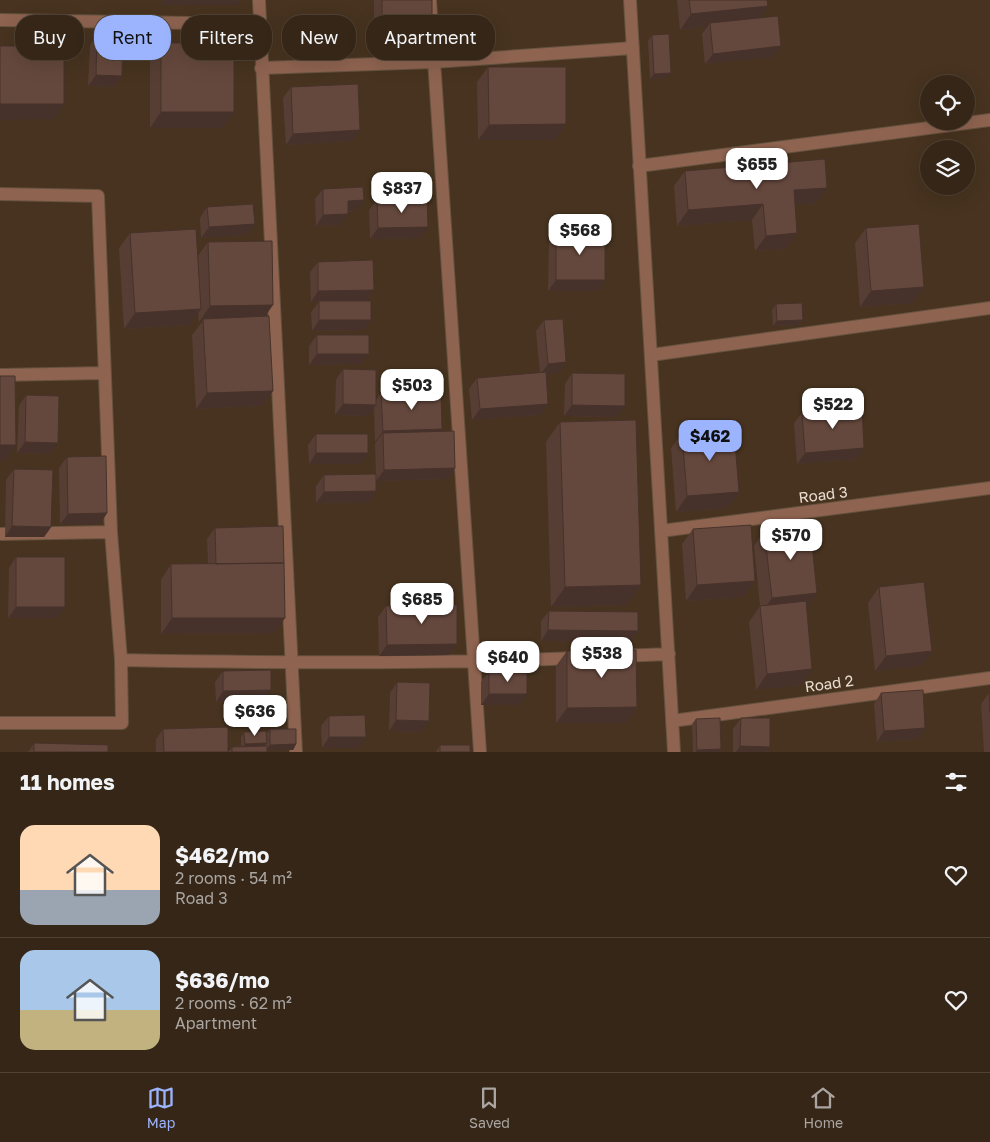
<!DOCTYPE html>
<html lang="en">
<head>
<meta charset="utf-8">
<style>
  body { margin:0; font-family:"Golos Text",sans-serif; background:#403224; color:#f1f3f6; height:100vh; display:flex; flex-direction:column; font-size:19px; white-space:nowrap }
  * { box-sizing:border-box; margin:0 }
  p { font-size:16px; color:#aaa5a1 }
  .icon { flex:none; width:28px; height:28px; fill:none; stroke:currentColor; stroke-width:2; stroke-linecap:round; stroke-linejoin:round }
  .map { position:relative; height:752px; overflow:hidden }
  .drawer { display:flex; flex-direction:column; background:#352617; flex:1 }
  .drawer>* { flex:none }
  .banner { position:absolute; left:15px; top:15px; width:500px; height:45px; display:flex; gap:10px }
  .buttons { position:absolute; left:920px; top:75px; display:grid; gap:10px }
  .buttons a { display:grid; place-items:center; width:55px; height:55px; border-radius:50%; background:#352617; box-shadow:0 5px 20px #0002,0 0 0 1px #4f4336; font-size:25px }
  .price { position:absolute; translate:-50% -42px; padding:0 11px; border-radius:10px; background:#fff; color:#222; font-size:16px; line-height:32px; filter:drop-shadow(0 1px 2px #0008) }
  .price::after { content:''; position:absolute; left:50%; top:30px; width:15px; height:11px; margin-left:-8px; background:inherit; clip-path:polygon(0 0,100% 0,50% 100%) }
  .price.active { background:#9bb4fd; color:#111 }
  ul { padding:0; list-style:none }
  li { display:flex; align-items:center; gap:15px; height:125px; padding:0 20px }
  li+li { border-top:1px solid #4f4336 }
  li span { display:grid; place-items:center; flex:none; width:140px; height:100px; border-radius:15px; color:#555 }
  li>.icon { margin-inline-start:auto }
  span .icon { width:60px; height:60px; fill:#fffc; stroke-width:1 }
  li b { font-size:21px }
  h2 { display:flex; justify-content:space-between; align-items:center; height:60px; padding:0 20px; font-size:21px }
  .pill { padding:0 18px; border-radius:20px; background:#352617; box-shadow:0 5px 20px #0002,0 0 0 1px #4f4336; font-size:18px; line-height:45px }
  .pill.active { background:#9bb4fd; color:#111 }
  .dock { display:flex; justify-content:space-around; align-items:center; height:70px; border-top:1px solid #4f4336; background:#352617; font-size:14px; color:#aaa5a1 }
  .dock a { display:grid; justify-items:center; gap:2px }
  .dock .active { color:#9bb4fd }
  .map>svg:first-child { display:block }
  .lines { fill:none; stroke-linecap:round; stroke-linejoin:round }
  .minor-casing { stroke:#64523f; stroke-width:14 }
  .minor { stroke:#8e6350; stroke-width:12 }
  .wall { fill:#573e34 }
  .shaded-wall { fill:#47322b }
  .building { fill:#65483d; stroke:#47322b }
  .labels { text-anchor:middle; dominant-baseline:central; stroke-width:4.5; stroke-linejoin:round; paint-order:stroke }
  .street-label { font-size:15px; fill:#eaded1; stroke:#47331f }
</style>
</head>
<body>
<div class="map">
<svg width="990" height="752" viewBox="0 0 990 752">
  <rect width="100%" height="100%" fill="#47331f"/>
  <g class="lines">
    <g class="minor-casing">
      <path id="minor" d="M259 0 296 752
        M430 0 480 752
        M630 0 674 752
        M0 20 259 24
        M261 68 434 62 633 48
        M639 166 990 120
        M0 194 98 196 111 532 121 660
        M651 355 990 308
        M0 375 104 373
        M661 531 990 488
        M0 534 111 532
        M621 656 669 654
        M672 721 990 678
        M0 723H122L121 660C274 663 426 664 578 658"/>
    </g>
    <use href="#minor" class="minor"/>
  </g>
  <path class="wall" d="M374 0H432L424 38 374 37Z
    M677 0H767L759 18 773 57 705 64 702 34 707 27 680 30Z
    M97 34 122 76 114 87 88 86 90 45Z
    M652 35 671 73 667 78 650 79 648 41Z
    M161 43 234 112 223 128H150V59Z
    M488 67 566 124 555 140H478L477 82Z
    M291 87 353 141 286 145 283 98Z
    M685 171 816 203 795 205 786 249 755 251 752 220 677 226 674 186Z
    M323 189 356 211 348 212 341 225 316 226 315 199Z
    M377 200 420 238 370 239 369 210Z
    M207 207 247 235 201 238 200 218Z
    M866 228 924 287 913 303 860 307 855 243Z
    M556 232 605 280 598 291H548L549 243Z
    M130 233 197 257 208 242 265 316 273 391 262 406 196 409 192 335 202 322H199L198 312 190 325 124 329 119 248Z
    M318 262 374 290 366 301 371 320 364 330 312 331 311 312 319 302H311L310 272Z
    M776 304 803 320 799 325 773 326 772 310Z
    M544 320 566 362 558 373 546 374 548 404 541 415 472 420 469 389 477 378 540 373 536 331Z
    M317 335 361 364 309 365V346Z
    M343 369 376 400 381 393 441 431 455 468 448 479 376 481V491L369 502 316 503V486L324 475 376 474 375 444 376 442H375L374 408 368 416 335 415 336 380Z
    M572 373 625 406 617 417 564 416 565 384Z
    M26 395 50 454 17 453 19 406Z
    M802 413 857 459 797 464 794 423Z
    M560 422 641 585 627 605 551 607 546 442Z
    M682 433 728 508 676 512 671 448Z
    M316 434 361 464H309L308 445Z
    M67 457 107 513 100 524H60L59 468Z
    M14 469 51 527 44 537H5L6 480Z
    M215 528 274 633 161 634V580L171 564H208L207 539Z
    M693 529 755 581 744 597 686 601 682 544Z
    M764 530 806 609 801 685 756 690 749 622 760 606 754 546Z
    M16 557 57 618H8L9 568Z
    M879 587 921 666 875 671 868 603Z
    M386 606 449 655 379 656 378 617Z
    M549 611 638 631 631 642 541 641V621Z
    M567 651 637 707 626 723H556V666Z
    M223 671 263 701 216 702 215 682Z
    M489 672 519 705H481V682Z
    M397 682 429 721 421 732 389 731 390 693Z
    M881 693 918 739 877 742 874 704Z
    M989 693H990V752H984L981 704Z
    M329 716 358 748H322L321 726Z
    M741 718 770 747 766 752H733V729Z
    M696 719 719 752H693L692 724Z
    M163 729 228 752H156V739Z
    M270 729 296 744 293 750H267V752H228L232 747 241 746V737L244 732 266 734Z
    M34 743 108 752H28Z
    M440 745 470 752H436Z"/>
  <path class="shaded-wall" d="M163 0H240L237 5H160Z
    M768 6 757 22 710 23 707 27 680 30 691 14Z
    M382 26 432 27 424 38 374 37Z
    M781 46 773 57 705 64 713 54Z
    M671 73 667 78 650 79 654 74Z
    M96 75 122 76 114 87 88 86Z
    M0 104H64L54 119 0 120Z
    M161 112H234L223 128H150Z
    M566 124 555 140H478L489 125Z
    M360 130 353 141 286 145 293 134Z
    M827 188 816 203 783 206 794 190Z
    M364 200 356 211 340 212 348 201Z
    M763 204 752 220 677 226 688 210Z
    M348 214 341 225 316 226 323 215Z
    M255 224 247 235 201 238 209 227Z
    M428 227 420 238 370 239 378 228Z
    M797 233 786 249 755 251 766 236Z
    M556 280H605L598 291H548Z
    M924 287 913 303 860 307 871 291Z
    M374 290 366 301 311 302 318 291Z
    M273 305 262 321 203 319 202 322H199L210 306Z
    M201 309 190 325 124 329 135 313Z
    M319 320H371L364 330 312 331Z
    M803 320 799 325 773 326 777 321Z
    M317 354H369L361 364 309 365Z
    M566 362 558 373 540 375 548 364Z
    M273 391 262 406 196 409 207 393Z
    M343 404 376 405 368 416 335 415Z
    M548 404 541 415 472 420 480 409Z
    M572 405 625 406 617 417 564 416Z
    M442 429 434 440 383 433 376 442H375L383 431Z
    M25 442 58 443 50 454 17 453Z
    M0 445H16L5 461H0Z
    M864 448 857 459 797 464 805 453Z
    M316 453H368L361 464H309Z
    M455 468 448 479 376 481 384 470Z
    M376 491 369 502 316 503 324 492Z
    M739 492 728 508 676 512 687 496Z
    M107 513 100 524H60L68 514Z
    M12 526 51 527 44 537H5Z
    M755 581 744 597 686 601 697 585Z
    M641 585 627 605 551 607 565 587Z
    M817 593 806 609 761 614 772 598Z
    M16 607H65L57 618H8Z
    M172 618H285L274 633 161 634Z
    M548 630 638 631 631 642 541 641Z
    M457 644 449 655 379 656 387 645Z
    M932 651 921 666 875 671 886 656Z
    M812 669 801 685 756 690 767 674Z
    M271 690 263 701 216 702 223 691Z
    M489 694H527L519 705H481Z
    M637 707 626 723H556L567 708Z
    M396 720 429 721 421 732 389 731Z
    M925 728 918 739 877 742 884 731Z
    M329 737H366L358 748H322Z
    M267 743 263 748 241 749 245 744Z
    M296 744 293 750H266L270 745Z
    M740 746 770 747 766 752H736Z
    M721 749 719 752H695L697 750Z"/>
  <path class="building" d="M382 0H432V27L382 26Z
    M689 0H767L768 6 691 14Z
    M778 16 781 46 713 54 710 23Z
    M97 34 123 35 122 76 96 75Z
    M669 34 671 73 654 74 652 35Z
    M161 43H234V112H161Z
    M0 46H64V104H0Z
    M488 67H566V124L489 125Z
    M358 84 360 130 293 134 291 87Z
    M825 159 827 188 794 190 797 233 766 236 763 204 688 210 685 171Z
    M363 187 364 200 348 201V214L323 215V189Z
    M427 199 428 227 378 228 377 200Z
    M253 204 255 224 209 227 207 207Z
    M919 224 924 287 871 291 866 228Z
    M196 229 201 309 135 313 130 233Z
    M556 232 605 233V280H556Z
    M272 241 273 305 210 306 208 242Z
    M373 260 374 290 318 291V262Z
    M319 301H371V320H319Z
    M802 303 803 320 777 321 776 304Z
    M269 316 273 391 207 393 203 319Z
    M563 319 566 362 548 364 544 320Z
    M317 335H369V354H317Z
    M343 369 376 370V405L343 404Z
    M546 372 548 404 480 409 477 378Z
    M572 373 625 374V406L572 405Z
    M0 376H15L16 445H0Z
    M441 391 442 429 383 431 381 393Z
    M26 395 59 396 58 443 25 442Z
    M862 408 864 448 805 453 802 413Z
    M636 420 641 585 565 587 560 422Z
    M734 429 739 492 687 496 682 433Z
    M454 431 455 468 384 470 383 433Z
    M316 434H368V453H316Z
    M106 456 107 513 68 514 67 457Z
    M14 469 53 470 51 527 12 526Z
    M376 474V491L324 492V475Z
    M751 525 755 581 697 585 693 529Z
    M810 525 817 593 772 598 764 530Z
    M283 526 284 563 216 564 215 528Z
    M16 557H65V607H16Z
    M284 563 285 618H172L171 564Z
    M924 582 932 651 886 656 879 587Z
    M806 601 812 669 767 674 760 606Z
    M457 605V644L387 645 386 606Z
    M549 611 638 612V631L548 630Z
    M636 650 637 707 567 708V651Z
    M271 670V690L223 691V671Z
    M489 672 527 673V694H489Z
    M397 682 430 683 429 721 396 720Z
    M923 690 925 728 884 731 881 693Z
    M989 693H990V713Z
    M365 715 366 737H329V716Z
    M720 718 721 749 697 750 696 719Z
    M741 718H770V747L740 746Z
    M228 727V752H164L163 729Z
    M270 729H296V744L270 745Z
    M266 731 267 743 245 744 244 732Z
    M34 743 108 745V752H34Z
    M440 745H470V752H440Z
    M267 746V752H232V747Z"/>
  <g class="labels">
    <g class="street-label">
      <text transform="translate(823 494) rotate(-7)">Road 3</text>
      <text transform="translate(829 683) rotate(-8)">Road 2</text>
    </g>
  </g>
</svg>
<div class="buttons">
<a><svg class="icon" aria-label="locate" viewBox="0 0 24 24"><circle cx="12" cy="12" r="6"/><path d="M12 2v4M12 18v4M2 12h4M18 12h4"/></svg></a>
<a><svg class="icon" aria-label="layers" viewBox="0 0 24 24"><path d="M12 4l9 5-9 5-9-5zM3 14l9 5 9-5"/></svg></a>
</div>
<b class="price" style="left:757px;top:190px">$655</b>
<b class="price" style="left:402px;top:214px">$837</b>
<b class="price" style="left:580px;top:256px">$568</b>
<b class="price" style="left:412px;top:411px">$503</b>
<b class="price" style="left:833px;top:430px">$522</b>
<b class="price active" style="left:710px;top:462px">$462</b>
<b class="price" style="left:791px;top:561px">$570</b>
<b class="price" style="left:422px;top:625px">$685</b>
<b class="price" style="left:602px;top:679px">$538</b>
<b class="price" style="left:508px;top:683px">$640</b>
<b class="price" style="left:255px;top:737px">$636</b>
<div class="banner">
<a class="pill">Buy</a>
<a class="pill active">Rent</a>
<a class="pill">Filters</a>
<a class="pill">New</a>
<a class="pill">Apartment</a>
</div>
</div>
<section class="drawer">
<h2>11 homes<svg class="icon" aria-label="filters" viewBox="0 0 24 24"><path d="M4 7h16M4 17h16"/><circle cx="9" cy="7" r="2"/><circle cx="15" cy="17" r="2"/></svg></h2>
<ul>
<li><span style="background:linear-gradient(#ffd9b3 65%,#9aa5b1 0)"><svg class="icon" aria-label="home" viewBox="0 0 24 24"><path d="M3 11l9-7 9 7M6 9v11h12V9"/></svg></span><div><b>$462/mo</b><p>2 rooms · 54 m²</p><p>Road 3</p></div><svg class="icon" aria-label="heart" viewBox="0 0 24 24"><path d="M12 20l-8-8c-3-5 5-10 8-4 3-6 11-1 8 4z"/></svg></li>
<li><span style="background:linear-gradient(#a9c7e8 60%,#c2b280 0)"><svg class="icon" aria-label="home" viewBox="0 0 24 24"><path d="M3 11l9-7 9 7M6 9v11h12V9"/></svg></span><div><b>$636/mo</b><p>2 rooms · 62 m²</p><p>Apartment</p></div><svg class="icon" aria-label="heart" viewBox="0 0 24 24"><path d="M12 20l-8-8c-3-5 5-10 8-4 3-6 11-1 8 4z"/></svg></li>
</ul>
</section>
<nav class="dock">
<a class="active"><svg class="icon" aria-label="map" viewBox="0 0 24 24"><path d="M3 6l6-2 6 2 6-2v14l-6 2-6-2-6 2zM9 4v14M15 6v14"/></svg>Map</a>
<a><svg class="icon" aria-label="saved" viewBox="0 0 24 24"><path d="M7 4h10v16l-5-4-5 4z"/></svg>Saved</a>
<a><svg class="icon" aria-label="home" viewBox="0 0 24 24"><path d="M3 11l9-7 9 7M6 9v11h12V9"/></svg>Home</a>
</nav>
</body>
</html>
